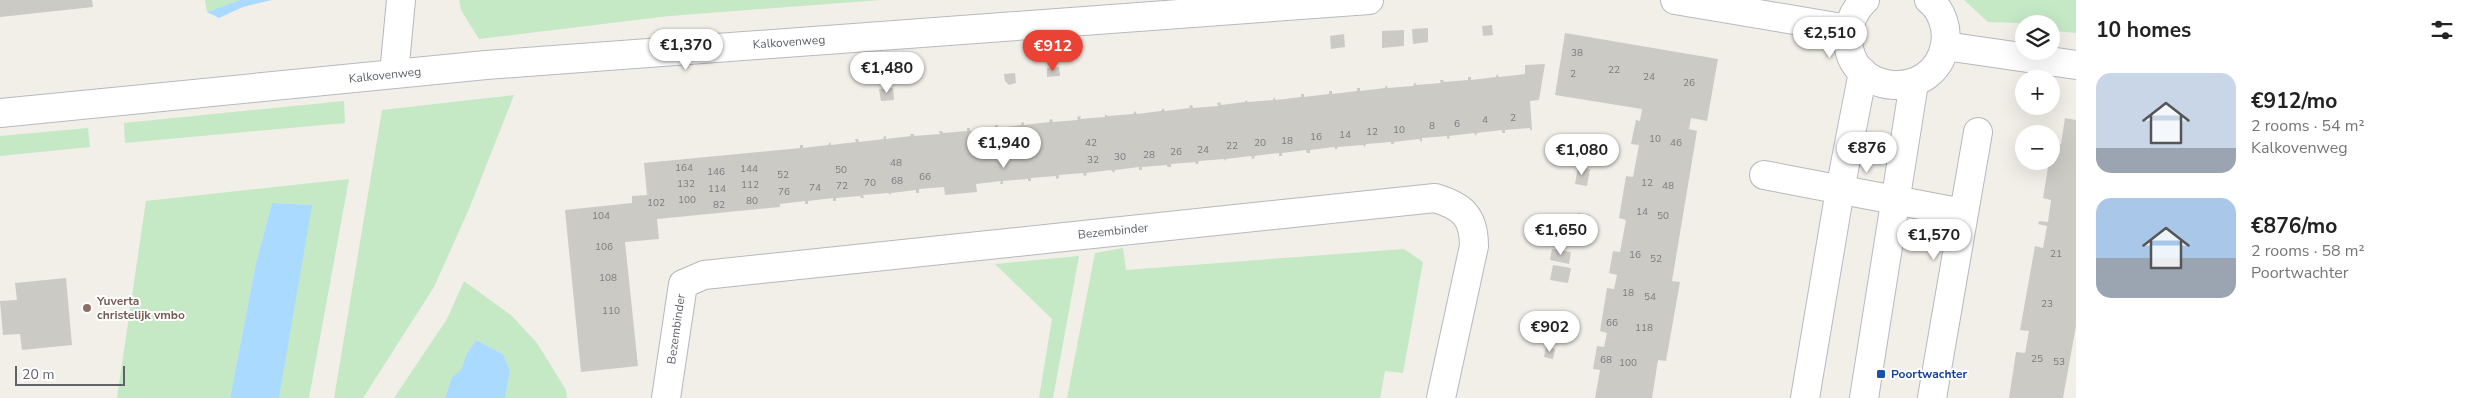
<!DOCTYPE html>
<html lang="en">
<head>
<meta charset="utf-8">
<style>
  body { margin:0; font-family:"Nunito Sans",sans-serif; background:#f2f2f2; color:#222; height:100vh; display:flex; flex-direction:column; font-size:19px; white-space:nowrap }
  * { box-sizing:border-box; margin:0 }
  p { font-size:16px; color:#767676 }
  .icon { flex:none; width:28px; height:28px; fill:none; stroke:currentColor; stroke-width:2; stroke-linecap:round; stroke-linejoin:round }
  .map { position:relative; flex:1; overflow:hidden }
  .drawer { display:flex; flex-direction:column; background:#fff; width:400px }
  .drawer>* { flex:none }
  .controls { position:absolute; left:2015px; top:15px; display:grid; gap:10px }
  .controls a { display:grid; place-items:center; width:45px; height:45px; border-radius:50%; background:#fff; box-shadow:0 5px 20px #0002; font-size:25px }
  .scale { position:absolute; left:15px; bottom:12px; width:110px; box-sizing:border-box; padding-left:5px; border:2px solid #5f6368; border-top:0; font-size:14px; line-height:18px; white-space:nowrap; color:#5f6368; -webkit-text-stroke:4px #fff; paint-order:stroke }
  .price { position:absolute; translate:-50% -42px; padding:0 11px; border-radius:18px; background:#fff; color:#222; font-size:16px; line-height:32px; filter:drop-shadow(0 1px 2px #0008) }
  .price::after { content:''; position:absolute; left:50%; top:30px; width:15px; height:11px; margin-left:-8px; background:inherit; clip-path:polygon(0 0,100% 0,50% 100%) }
  .price.on { background:#ea4335; color:#fff }
  ul { padding:0; list-style:none }
  li { display:flex; align-items:center; gap:15px; height:125px; padding:0 20px }
  li span { display:grid; place-items:center; flex:none; width:140px; height:100px; border-radius:15px; color:#555 }
  li>.icon { margin-inline-start:auto }
  span .icon { width:60px; height:60px; fill:#fffc; stroke-width:1 }
  li b { font-size:21px }
  h2 { display:flex; justify-content:space-between; align-items:center; height:60px; padding:0 20px; font-size:21px }
  main { display:flex; flex:1; min-height:0 }
  .map>svg:first-child { display:block }
  .green { fill:#c5e8c5 }
  .water { fill:#aadaff }
  .building { fill:#cccac5 }
  .lines { fill:none; stroke-linecap:round; stroke-linejoin:round }
  .street-casing { stroke:#b5b8bc; stroke-width:30 }
  .secondary-casing { stroke:#b6babf; stroke-width:30 }
  .street { stroke:#fff; stroke-width:28 }
  .secondary { stroke:#fff; stroke-width:28 }
  .education-dot { fill:#8d6e63; stroke:#fff; stroke-width:2 }
  .transit-dot { fill:#1a4fb4; stroke:#fff; stroke-width:2 }
  .labels { text-anchor:middle; dominant-baseline:central; stroke-width:4; stroke-linejoin:round; paint-order:stroke }
  .number-label { font-size:10px; fill:#7a7d7f }
  .street-label { font-size:12px; fill:#5f6368; stroke:#fff }
  .education-label { font-size:12px; font-weight:bold; fill:#785e54; stroke:#fff; text-anchor:start }
  .transit-label { font-size:12px; font-weight:bold; fill:#164399; stroke:#fff; text-anchor:start }
</style>
</head>
<body>
<main>
<div class="map">
<svg width="2076" height="398" viewBox="0 0 2076 398">
  <rect width="100%" height="100%" fill="#f1efe8"/>
  <path class="green" d="M205 0H240L207 12Z
    M459 0H881L669 16 479 39 461 10Z
    M1964 0H2076V33L2055 31 2054 25 2051 24 1988 22Z
    M514 95 469 209 434 287 363 398H334L382 110Z
    M344 101 345 123 125 143 124 123Z
    M88 128 90 147 0 156V136Z
    M349 179 309 398H279L311 205 272 203 256 263 230 398H117L146 201Z
    M1123 248 1126 270 1404 249 1423 262 1403 373 1385 371 1380 398H1067L1095 253Z
    M1079 256 1053 398H1039L1052 319 995 264Z
    M464 281 512 316 537 343 566 390 567 398H505L510 370 503 354 476 340 466 355 461 370 452 377 445 398H394L447 319Z"/>
  <path class="water" d="M240 0H272L243 7 219 18 207 12Z
    M272 203 312 205 279 398H230L256 263Z
    M476 340 503 354 510 370 505 398H445L452 377 461 370 466 355Z"/>
  <path class="building" d="M0 0H92L93 7 0 17Z
    M1492 25 1493 35 1483 36 1482 26Z
    M1428 28V42L1413 44 1412 29Z
    M1404 30V46L1382 48V31Z
    M1565 33 1718 59 1707 121 1691 118 1689 129 1697 131 1672 281 1680 282 1666 361 1658 360 1652 398H1595L1600 370 1593 369 1597 346 1604 347 1607 333 1600 331 1607 288 1614 289 1617 275 1609 273 1613 251 1620 252 1626 220 1619 218 1626 176 1633 177 1639 145 1631 144 1636 120 1640 121 1642 109 1555 95Z
    M1344 34 1345 47 1331 49 1330 36Z
    M1545 64 1539 100 1530 101 1532 130H1530V128L1505 130V133H1502V130L1477 133 1476 136 1474 133 1449 136 1450 138 1447 139V136L1422 138V142L1419 139 1394 142V144H1391V142L1366 144 1365 147 1363 145 1338 147 1336 150 1334 147 1310 150V153H1307L1306 150 1282 153V156H1279V153L1254 156 1255 158 1252 159 1251 156 1226 159 1225 161 1224 159 1199 161 1198 164H1195L1196 162 1171 164V167H1167V165L1142 167V170H1139V167L1115 170 1114 173 1111 170 1086 173 1087 175 1084 176 1083 173 1059 175V178L1056 179V176L1031 178V181H1028V179L1003 181V184H1000L1001 181 976 184 977 192 945 195 944 187 919 189V193H916V190L891 193V195L888 193 863 195 864 198H861L860 196 836 198V201H833V198L808 201V204H805V201L780 204V207L657 219 659 239 625 242 638 366 581 372 565 210 632 203V196L647 195 644 163 800 148V145H803V148L828 145 830 142 831 145 856 142 855 139H858L859 142 884 139 883 137 886 136V139L911 136 910 134H914V136L940 134 939 131H942L943 133 967 131V128H970V131L995 128V125H998V128L1021 125V123L1024 122V125L1050 122 1049 120 1052 119 1053 122 1078 120 1077 117 1081 116 1080 119 1105 117V114L1108 116 1133 114 1135 111 1137 114 1161 111 1163 108 1165 111 1190 108 1189 106 1192 105 1193 108 1218 106 1217 103 1220 102 1221 105 1245 102 1246 100 1248 102 1273 100 1274 97 1276 100 1301 97V94H1304V97L1329 94V91H1332V94L1357 91V88H1360V91L1385 88 1386 85 1388 88 1413 86 1415 82 1416 85 1441 83 1440 80H1443L1444 82 1468 80V77H1471V80L1496 77 1497 74 1499 77 1525 74V65Z
    M1059 67 1060 76 1047 77V68Z
    M1015 73 1016 83 1009 85 1005 81 1004 74Z
    M893 88 894 100 881 101 879 89Z
    M2065 118 2076 120V326L2063 398H2009L2016 352 2025 353 2029 331 2020 330 2035 246 2043 248 2047 226 2038 224 2039 221 2048 222 2051 200 2043 198 2049 161H2051L2052 143 2061 144Z
    M1578 167 1590 169 1587 186 1575 184Z
    M1578 213 1590 215 1588 227 1577 226Z
    M1552 249 1571 252 1569 264 1550 260Z
    M1553 265 1571 268 1568 283 1550 280Z
    M66 278 72 345 22 350 20 334 3 335 0 301 17 300 15 283Z
    M1537 325 1558 328 1555 340 1535 337Z
    M1546 347 1555 349 1553 359 1544 357Z"/>
  <g class="lines">
    <g class="street-casing">
      <path id="street" d="M1945 46 2076 65
        M394 74 401 0
        M1764 175 1963 213
        M666 398 683 284 704 275 1435 198C1462 206 1474 216 1474 246L1441 398
        M1932 398 1978 132"/>
    </g>
    <g class="secondary-casing">
      <path id="secondary" d="M1675 0 1848 29
        M1865 0C1854 10 1849 22 1848 37 1847 96 1934 103 1945 45 1948 29 1942 10 1929 0
        M0 113 486 65 1369 0
        M1805 398 1840 190 1863 72
        M1864 398 1914 83"/>
    </g>
    <use href="#street" class="street"/>
    <use href="#secondary" class="secondary"/>
  </g>
  <circle class="education-dot" cx="87" cy="308" r="5"/>
  <rect class="transit-dot" x="1876" y="369" width="10" height="10" rx="2.5"/>
  <g class="labels">
    <g class="number-label">
      <text x="1577" y="53">38</text>
      <text x="1614" y="70">22</text>
      <text x="1573" y="74">2</text>
      <text x="1649" y="77">24</text>
      <text x="1689" y="83">26</text>
      <text x="1513" y="118">2</text>
      <text x="1485" y="120">4</text>
      <text x="1457" y="124">6</text>
      <text x="1432" y="126">8</text>
      <text x="1399" y="130">10</text>
      <text x="1372" y="132">12</text>
      <text x="1345" y="135">14</text>
      <text x="1316" y="137">16</text>
      <text x="1655" y="139">10</text>
      <text x="1287" y="141">18</text>
      <text x="1091" y="143">42</text>
      <text x="1260" y="143">20</text>
      <text x="1676" y="143">46</text>
      <text x="1232" y="146">22</text>
      <text x="1203" y="150">24</text>
      <text x="1176" y="152">26</text>
      <text x="1149" y="155">28</text>
      <text x="1120" y="157">30</text>
      <text x="1093" y="160">32</text>
      <text x="896" y="163">48</text>
      <text x="684" y="168">164</text>
      <text x="749" y="169">144</text>
      <text x="841" y="170">50</text>
      <text x="716" y="172">146</text>
      <text x="783" y="175">52</text>
      <text x="925" y="177">66</text>
      <text x="897" y="181">68</text>
      <text x="870" y="183">70</text>
      <text x="1647" y="183">12</text>
      <text x="686" y="184">132</text>
      <text x="750" y="185">112</text>
      <text x="842" y="186">72</text>
      <text x="1668" y="186">48</text>
      <text x="815" y="188">74</text>
      <text x="717" y="189">114</text>
      <text x="784" y="192">76</text>
      <text x="687" y="200">100</text>
      <text x="752" y="201">80</text>
      <text x="656" y="203">102</text>
      <text x="719" y="205">82</text>
      <text x="1642" y="212">14</text>
      <text x="601" y="216">104</text>
      <text x="1663" y="216">50</text>
      <text x="604" y="247">106</text>
      <text x="2056" y="254">21</text>
      <text x="1635" y="255">16</text>
      <text x="1656" y="259">52</text>
      <text x="608" y="278">108</text>
      <text x="1628" y="293">18</text>
      <text x="1650" y="297">54</text>
      <text x="2047" y="304">23</text>
      <text x="611" y="311">110</text>
      <text x="1612" y="323">66</text>
      <text x="1644" y="328">118</text>
      <text x="2037" y="359">25</text>
      <text x="1606" y="360">68</text>
      <text x="2059" y="362">53</text>
      <text x="1628" y="363">100</text>
    </g>
    <g class="street-label">
      <text transform="translate(789 42) rotate(-4)">Kalkovenweg</text>
      <text transform="translate(385 75) rotate(-6)">Kalkovenweg</text>
      <text transform="translate(1113 231) rotate(-6)">Bezembinder</text>
      <text transform="translate(676 329) rotate(-82)">Bezembinder</text>
    </g>
    <g class="education-label">
      <text x="97" y="301">Yuverta<tspan x="97" dy="14">christelijk vmbo</tspan></text>
    </g>
    <g class="transit-label">
      <text x="1891" y="374">Poortwachter</text>
    </g>
  </g>
</svg>
<div class="controls">
<a><svg class="icon" aria-label="layers" viewBox="0 0 24 24"><path d="M12 4l9 5-9 5-9-5zM3 14l9 5 9-5"/></svg></a>
<a>+</a>
<a>−</a>
</div>
<div class="scale">20 m</div>
<b class="price" style="left:1830px;top:59px">€2,510</b>
<b class="price" style="left:686px;top:71px">€1,370</b>
<b class="price on" style="left:1053px;top:72px">€912</b>
<b class="price" style="left:887px;top:94px">€1,480</b>
<b class="price" style="left:1004px;top:169px">€1,940</b>
<b class="price" style="left:1867px;top:174px">€876</b>
<b class="price" style="left:1582px;top:176px">€1,080</b>
<b class="price" style="left:1561px;top:256px">€1,650</b>
<b class="price" style="left:1934px;top:261px">€1,570</b>
<b class="price" style="left:1550px;top:353px">€902</b>
</div>
<section class="drawer">
<h2>10 homes<svg class="icon" aria-label="filters" viewBox="0 0 24 24"><path d="M4 7h16M4 17h16"/><circle cx="9" cy="7" r="2"/><circle cx="15" cy="17" r="2"/></svg></h2>
<ul>
<li><span style="background:linear-gradient(#c9d6e8 75%,#9aa5b1 0)"><svg class="icon" aria-label="home" viewBox="0 0 24 24"><path d="M3 11l9-7 9 7M6 9v11h12V9"/></svg></span><div><b>€912/mo</b><p>2 rooms · 54 m²</p><p>Kalkovenweg</p></div></li>
<li><span style="background:linear-gradient(#a9c7e8 60%,#9aa5b1 0)"><svg class="icon" aria-label="home" viewBox="0 0 24 24"><path d="M3 11l9-7 9 7M6 9v11h12V9"/></svg></span><div><b>€876/mo</b><p>2 rooms · 58 m²</p><p>Poortwachter</p></div></li>
</ul>
</section>
</main>
</body>
</html>
